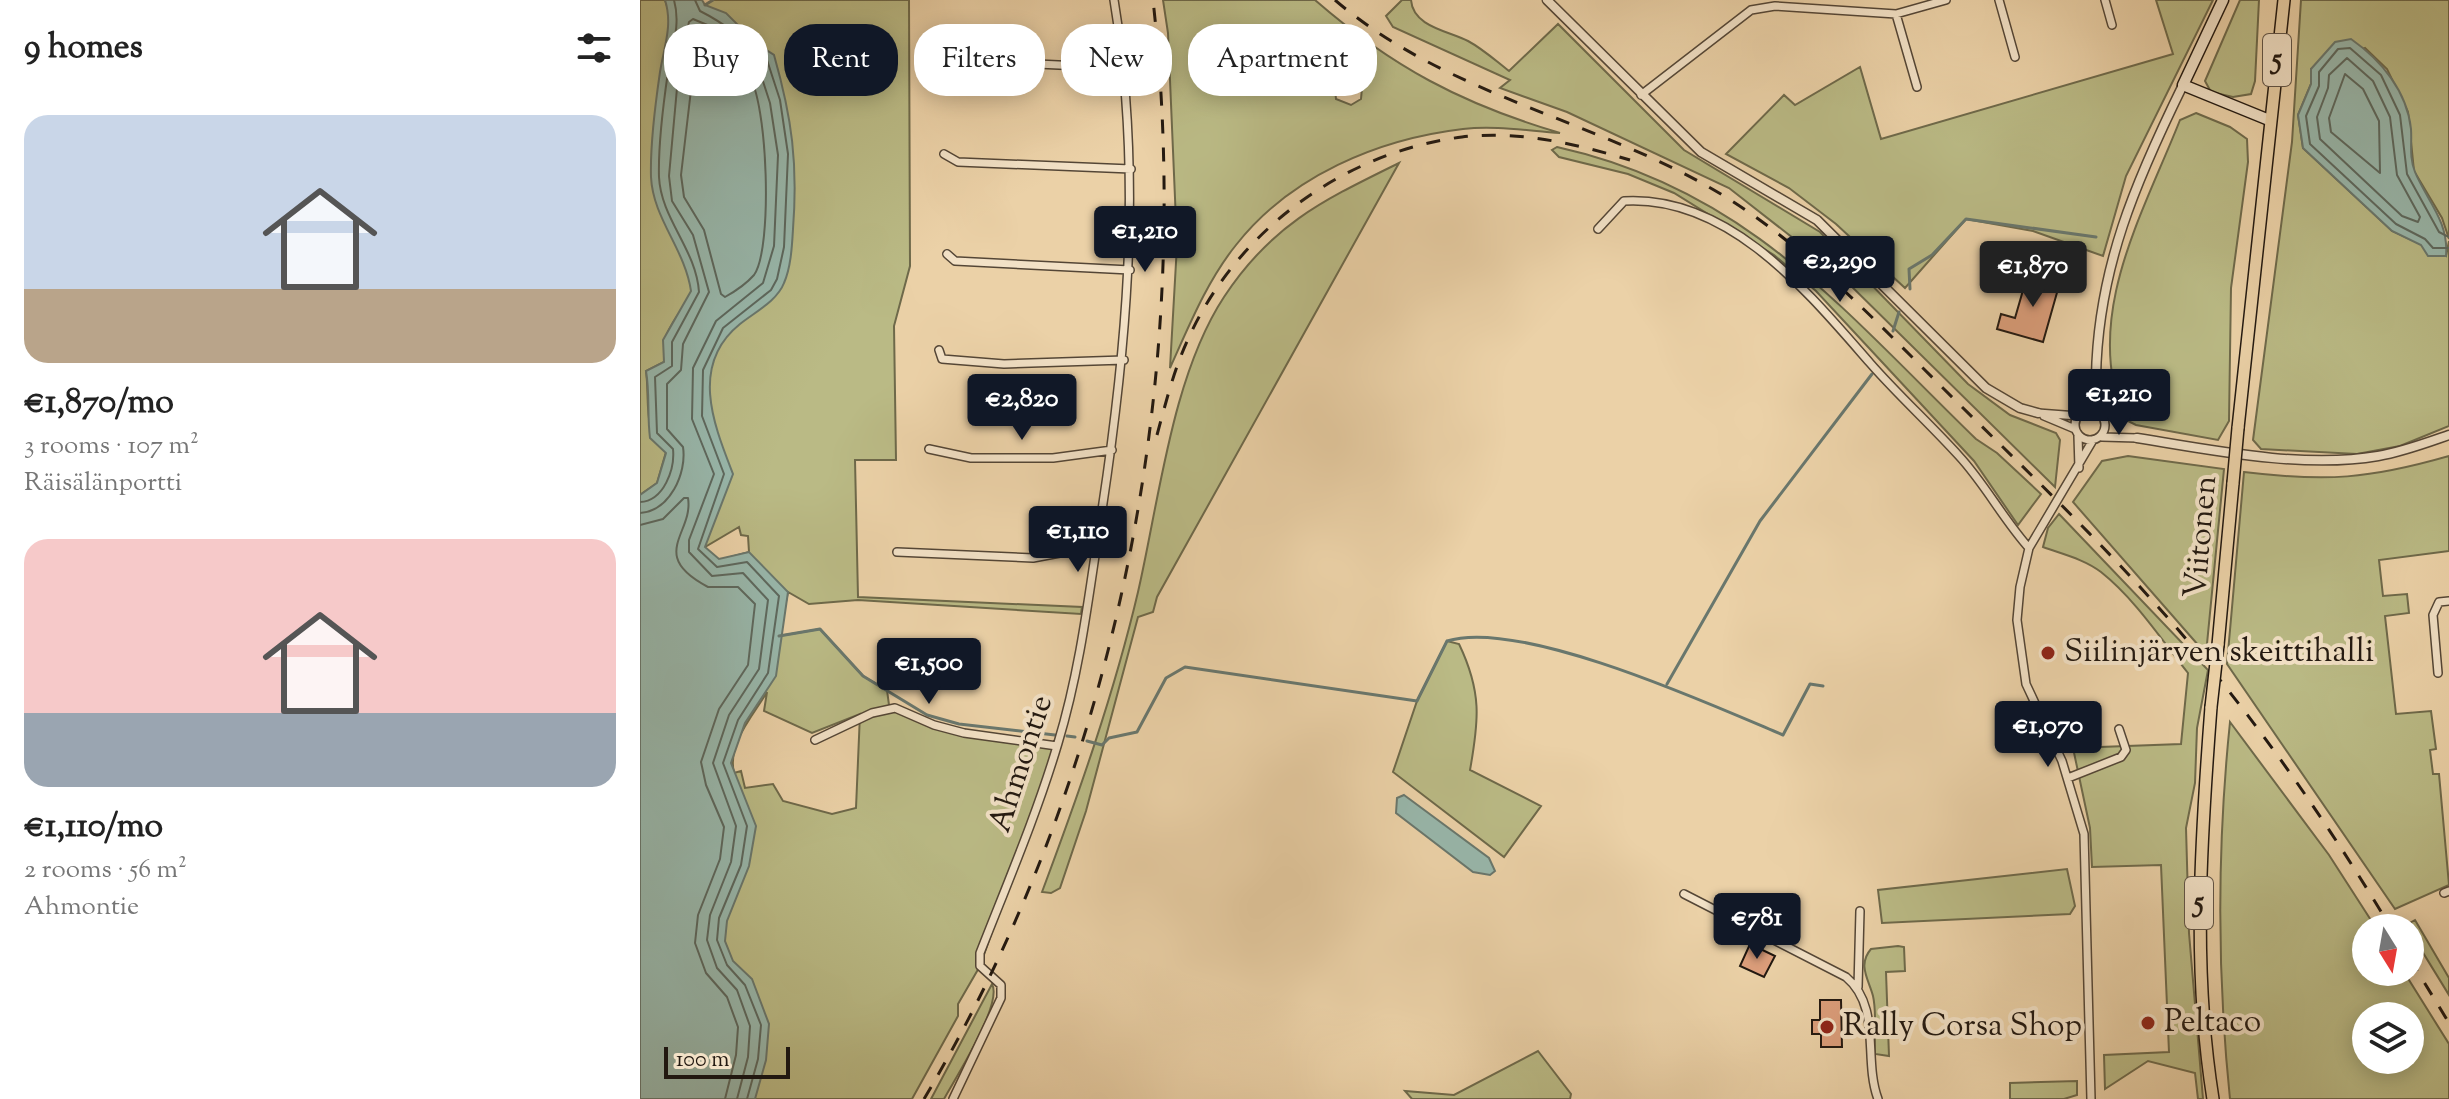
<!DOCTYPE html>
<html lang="en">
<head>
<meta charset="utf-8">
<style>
  body { margin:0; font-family:"Sorts Mill Goudy",serif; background:#f6f6f6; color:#222; height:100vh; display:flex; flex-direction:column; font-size:30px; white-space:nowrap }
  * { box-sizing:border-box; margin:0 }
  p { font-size:26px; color:#767676 }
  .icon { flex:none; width:44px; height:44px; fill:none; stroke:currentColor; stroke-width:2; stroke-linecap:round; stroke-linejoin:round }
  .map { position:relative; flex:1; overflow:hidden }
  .panel { display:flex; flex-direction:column; background:#fff; width:640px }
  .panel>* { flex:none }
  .hud { position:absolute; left:24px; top:24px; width:760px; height:72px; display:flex; gap:16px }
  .needle { width:52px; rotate:169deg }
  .controls { position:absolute; left:1712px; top:914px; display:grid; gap:16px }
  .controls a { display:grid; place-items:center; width:72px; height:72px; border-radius:50%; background:#fff; box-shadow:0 4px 20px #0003; font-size:40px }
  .scale { position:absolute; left:24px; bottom:20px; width:126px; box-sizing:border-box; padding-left:8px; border:4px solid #221810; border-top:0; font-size:22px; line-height:28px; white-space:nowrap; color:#221810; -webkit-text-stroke:6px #f2e1c6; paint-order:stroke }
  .price { position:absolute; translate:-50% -68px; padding:0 18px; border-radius:8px; background:#111827; color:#fff; font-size:26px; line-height:52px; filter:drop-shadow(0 2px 4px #0008) }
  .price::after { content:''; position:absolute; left:50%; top:48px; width:24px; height:18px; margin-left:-12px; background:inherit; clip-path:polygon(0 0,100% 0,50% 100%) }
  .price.selected { background:#222; color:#fff }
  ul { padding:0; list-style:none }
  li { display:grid; align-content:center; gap:16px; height:424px; padding:0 24px }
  li span { display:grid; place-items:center; height:248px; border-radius:24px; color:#555 }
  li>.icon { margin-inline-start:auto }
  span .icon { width:144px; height:144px; fill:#fffc; stroke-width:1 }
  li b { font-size:34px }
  h2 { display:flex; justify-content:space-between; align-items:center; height:96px; padding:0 24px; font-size:34px }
  .tag { padding:0 28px; border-radius:32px; background:#fff; box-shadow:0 4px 20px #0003; font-size:28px; line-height:72px }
  .tag.selected { background:#111827; color:#fff }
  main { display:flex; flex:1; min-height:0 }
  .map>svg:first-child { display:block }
  .green { fill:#baba85; stroke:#6e694a; stroke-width:2; fill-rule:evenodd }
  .water { fill:#98b7ab; stroke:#69776d; stroke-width:2 }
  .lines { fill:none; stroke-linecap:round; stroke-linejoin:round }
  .shore { stroke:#5d685e; stroke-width:2 }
  .stream { stroke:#69776d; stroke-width:3 }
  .building { fill:#dc9e7b; stroke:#221810; stroke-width:2 }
  .minor-casing { stroke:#544636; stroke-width:10 }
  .tertiary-casing { stroke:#544636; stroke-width:11 }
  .secondary-casing { stroke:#221810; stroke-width:13 }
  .trunk-casing { stroke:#221810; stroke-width:14 }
  .minor { stroke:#f2e1c6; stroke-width:7 }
  .tertiary { stroke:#f2e1c6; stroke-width:8 }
  .secondary { stroke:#f2e1c6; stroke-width:10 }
  .trunk { stroke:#ebd1a7; stroke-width:11 }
  .rail { stroke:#221810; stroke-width:3; stroke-dasharray:14 14; stroke-linecap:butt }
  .trunk-bridge-casing { stroke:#221810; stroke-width:14; stroke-linecap:butt }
  .trunk-bridge { stroke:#ebd1a7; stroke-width:11 }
  .poi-dot { fill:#8f2418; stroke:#f2e1c6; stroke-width:3 }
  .labels { text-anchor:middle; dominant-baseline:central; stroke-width:8; stroke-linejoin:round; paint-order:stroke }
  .shield { fill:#f2e1c6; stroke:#605447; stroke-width:2 }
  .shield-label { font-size:30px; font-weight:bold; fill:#221810 }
  .street-label { font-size:32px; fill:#221810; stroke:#f2e1c6 }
  .poi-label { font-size:32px; fill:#221810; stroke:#f2e1c6; text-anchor:start }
</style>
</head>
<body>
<main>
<section class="panel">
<h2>9 homes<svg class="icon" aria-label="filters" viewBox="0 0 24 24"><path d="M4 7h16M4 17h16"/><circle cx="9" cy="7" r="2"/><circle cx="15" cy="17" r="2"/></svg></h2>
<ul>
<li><span style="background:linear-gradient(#c9d6e8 70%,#b9a48a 0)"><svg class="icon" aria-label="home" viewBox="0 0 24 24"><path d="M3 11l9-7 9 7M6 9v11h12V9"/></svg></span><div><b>€1,870/mo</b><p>3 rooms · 107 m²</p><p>Räisälänportti</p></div></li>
<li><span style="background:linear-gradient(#f6c9c9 70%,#9aa5b1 0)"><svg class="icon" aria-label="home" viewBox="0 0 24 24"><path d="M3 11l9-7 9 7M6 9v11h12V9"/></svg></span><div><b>€1,110/mo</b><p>2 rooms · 56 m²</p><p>Ahmontie</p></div></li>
</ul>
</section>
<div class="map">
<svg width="1809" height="1099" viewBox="0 0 1809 1099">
  <rect width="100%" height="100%" fill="#ebd1a7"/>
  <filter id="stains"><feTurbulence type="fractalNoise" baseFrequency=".0025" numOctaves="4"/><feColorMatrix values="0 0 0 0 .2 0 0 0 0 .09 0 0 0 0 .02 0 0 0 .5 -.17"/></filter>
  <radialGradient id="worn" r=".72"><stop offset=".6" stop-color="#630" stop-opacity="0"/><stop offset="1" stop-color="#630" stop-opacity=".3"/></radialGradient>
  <path class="green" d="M0 0H25L31 19 67 280C50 298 35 315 25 338 22 345 27 354 24 362L6 371C10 398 2 434 26 452L17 483 0 495Z
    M73 0H269L270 266 254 326 256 460H215L218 597 442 607 441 614 218 600 169 604 148 592 139 636 180 629 223 676 247 690 249 705 294 725 417 746 340 966 318 1004V1016L272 1099H43L79 560 109 552 108 536 101 535 99 527 65 547V5ZM127 692 124 711 172 733 220 714 216 808 192 814 143 801 133 784 105 788 101 771 94 773C87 743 113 716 127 692Z
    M523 0H675C752 67 822 104 920 133 889 131 854 125 823 129 738 139 650 176 596 245 567 281 549 326 530 368L537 245 528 33ZM710 75 722 88 721 99 711 105 696 99 694 80Z
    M762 0H771C773 27 809 31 828 41 843 49 856 61 869 71L918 24 1044 150 1180 232 1328 384 1370 415 1416 433 1420 440 1415 487 1199 274 1089 188 927 112 860 88 870 80 753 27 746 16Z
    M1516 0H1573L1486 176 1463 256 1393 231 1326 219 1265 288 1196 224 1149 188 1086 154 1144 95 1155 105 1220 67 1241 139 1533 54Z
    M1600 0H1619L1615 81 1611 94 1593 97 1571 92 1565 81Z
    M1661 0H1809V239L1802 218 1774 171 1768 112 1747 69 1725 48 1671 69V84L1658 115 1663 148 1752 231 1806 256 1809 241V426L1760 446 1717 454 1621 449 1613 440 1652 142Z
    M1556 113 1590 127 1607 139 1608 162 1591 288 1589 421 1578 440 1496 425 1484 419C1442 316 1503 214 1540 120Z
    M917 147C1107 189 1203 310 1336 439L1357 453 1401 494 1378 525 1334 461 1176 291 1134 255 1034 193 988 174 919 157 912 150Z
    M759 163 517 597 513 612 498 617 446 811 420 888 411 893 402 892C439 793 474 694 498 592 519 501 532 376 584 297 632 224 684 200 759 163Z
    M1488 456 1584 469 1566 654 1433 502 1462 461Z
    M1809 456V551L1739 560 1743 596 1767 594 1769 613 1745 616 1756 714 1791 711 1796 749 1790 750 1793 774H1799L1809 885 1755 909 1587 664 1604 472C1686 482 1729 479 1809 456Z
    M1419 514 1568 670 1557 728 1555 783 1546 828 1549 933 1563 1099H1558L1555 1073 1508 1061 1465 1089 1464 1055 1529 1052 1521 865 1452 867 1450 828 1433 748 1541 744 1548 673C1521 639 1495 599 1461 572 1444 559 1422 554 1403 547L1408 528Z
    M807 641 819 644C842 692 839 720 830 770L901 806 864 857 753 772 777 701Z
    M1590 722 1689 855 1736 928H1726V972H1764L1809 1044V1099H1590C1577 973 1577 848 1590 722ZM1770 1016V1060H1726V1016Z
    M1427 869 1435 906 1430 914 1242 923 1238 890Z
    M1775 920 1809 978V995L1766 925Z
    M1258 946 1264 947 1265 971 1246 972 1249 1056 1235 1054C1234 1036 1237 1013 1233 996 1229 980 1217 965 1231 949Z
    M352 984C363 1004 316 1077 304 1099H291Z
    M898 1051 931 1094 930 1099H772L765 1091 814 1095Z
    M1437 1081V1095L1424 1099H1370V1083Z"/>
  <path class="water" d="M25 0H62L65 5 86 13 117 44 134 55C152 118 158 164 153 229 152 246 151 267 144 283 137 301 115 312 100 324 49 365 74 425 93 474L65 547 79 559 109 552 148 592 136 676 105 723 91 763 116 826 109 866 87 921 85 941 93 961 112 979 129 1024 126 1060 115 1099H0V495L17 483 26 453 10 438C7 415 10 394 6 371L24 362 23 340 51 291C45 249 13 219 11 177 10 143 15 106 20 72 24 47 33 25 25 0Z
    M1711 39C1741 60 1767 91 1771 129 1772 144 1769 157 1775 172 1787 201 1809 221 1806 256H1788L1781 245 1752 231 1663 148 1658 115 1671 84V69L1695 42Z
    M764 795 849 858 855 871 850 875 833 872 756 813 757 798Z"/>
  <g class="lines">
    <path class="shore" d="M55 0 60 11C86 24 106 41 127 60L140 100 148 154 144 247 137 279 131 290 83 328 63 370 62 416 84 474 58 549 77 567 107 562 139 596 128 673 98 720 83 763 107 826 101 865 79 918 77 940 87 965 105 985 121 1025 118 1059 107 1099
      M61 36C70 39 103 67 108 74 128 100 133 249 114 275 107 283 94 292 85 297L81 294 64 230 44 197 41 175 57 39Z
      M1707 58 1733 81 1750 117 1757 175 1780 217 1778 222 1762 216 1680 139 1677 117 1688 88 1689 75Z
      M1705 74 1723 89 1739 121 1740 173 1691 132 1689 118Z
      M1809 237 1799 232 1767 174 1760 115 1741 75 1710 48 1698 49 1679 72V86L1666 116 1670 144 1756 224 1785 239 1793 248H1809
      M0 502C24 501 35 469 33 449L17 433 15 377 32 366V342L59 292C56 249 21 219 19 177 18 143 23 106 28 72 32 47 41 25 34 0
      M0 513C30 511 47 473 43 447L27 429V384L41 370 43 344 69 292 53 235 32 201 29 176 38 77 49 22 53 19 77 29 105 58 118 66 130 103 138 155 134 246 123 283 76 321 53 368 52 419 74 474 49 540V552L72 576 103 573 128 600 119 669 89 715 73 763 96 826 91 862 70 915 67 940 77 968 97 990 110 1026 108 1057 97 1099
      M0 525 23 519 44 498H48C54 533 7 555 68 587H98L115 604 108 665 79 709 61 762 66 785 84 827 80 859 58 915 55 943 66 973 87 997 98 1027 96 1055 85 1099"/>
    <path class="stream" d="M65 5 73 0
      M1270 289 1269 269 1292 255 1326 219 1456 237
      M1253 331 1259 312
      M139 636 180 629 223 676 287 715 319 724 415 735
      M1027 684 1120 521 1232 374
      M427 736 435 737
      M447 741 462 745 469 738 497 732 526 678 545 667 777 701 807 641C880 618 1070 704 1143 735L1170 684 1183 686"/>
  </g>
  <path class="building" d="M1388 273 1420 282 1403 342 1357 329 1361 314 1375 318Z
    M1110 944 1135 956 1124 977 1100 966Z
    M1180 1000H1201L1202 1047H1181V1034H1172V1020H1180Z"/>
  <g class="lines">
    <g class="minor-casing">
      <path id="minor" d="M1359 0 1375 57
        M1465 0 1472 25
        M1256 14 1277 87
        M334 61 483 68
        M1001 95 1111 10 1135 6 1256 14 1306 0
        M304 154 318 162 491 169
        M958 229 984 201C1089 195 1167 291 1230 363 1258 395 1290 424 1319 456 1345 484 1363 519 1389 548
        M307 254 315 261 490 270
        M299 350 302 359 364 364 484 360
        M1456 377V396L1463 416
        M1435 425a15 15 0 1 1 30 0a15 15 0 1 1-30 0Z
        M1398 413 1438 416
        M1404 416 1435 429
        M1438 436 1439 468
        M1462 437 1497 438
        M289 449 331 458H413L472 450
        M257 552 393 558 457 546
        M1798 673 1793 615 1799 602 1809 601
        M175 740 232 713 255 708 294 725 324 733 417 746
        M1428 778 1481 757 1486 750 1479 729
        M1804 893 1809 891
        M1044 894 1206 977C1242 1007 1223 1059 1238 1099
        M1218 987 1220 911
        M313 1099 361 998V985L340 966V953C367 884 397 814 418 743 438 677 447 610 457 542 486 361 504 182 474 0
        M1451 1099 1444 834 1422 761 1386 684 1377 620 1380 587 1389 548 1453 440"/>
    </g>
    <g class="tertiary-casing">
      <path id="tertiary" d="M907 0 1061 152 1177 220 1346 388 1380 408 1398 413
        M1456 377C1458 268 1496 181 1543 85
        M1497 438C1571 450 1663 469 1738 456 1762 452 1786 443 1809 435"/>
    </g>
    <g class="secondary-casing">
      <path id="secondary" d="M1583 0 1543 85 1629 120"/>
    </g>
    <g class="trunk-casing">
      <path id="trunk" d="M1598 428 1644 0
        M1578 645 1593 483
        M1571 707C1561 838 1552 968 1573 1099"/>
    </g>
    <use href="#minor" class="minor"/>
    <use href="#tertiary" class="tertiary"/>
    <use href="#secondary" class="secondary"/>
    <use href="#trunk" class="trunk"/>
    <path class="rail" d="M695 0C816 104 982 123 1110 213 1187 267 1251 337 1317 402 1386 470 1455 536 1519 608 1607 706 1683 815 1751 928
      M517 435C526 402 534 369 549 337 598 230 704 152 822 137 879 130 936 144 990 160
      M1770 959 1809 1023
      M284 1099C478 772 555 376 513 0"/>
    <g class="trunk-bridge-casing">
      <path id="trunk-bridge" d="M1593 483 1598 428
        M1571 707 1578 645"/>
    </g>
    <use href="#trunk-bridge" class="trunk-bridge"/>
  </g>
  <g class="poi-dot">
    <circle cx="1408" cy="653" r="8"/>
    <circle cx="1508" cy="1023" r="8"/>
    <circle cx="1187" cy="1027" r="8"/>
  </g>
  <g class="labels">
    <g class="shield">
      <rect x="1623" y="34" width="28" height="52" rx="6"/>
      <rect x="1545" y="877" width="28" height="52" rx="6"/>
    </g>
    <g class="shield-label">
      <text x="1637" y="60">5</text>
      <text x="1559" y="903">5</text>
    </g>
    <g class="street-label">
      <text transform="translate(1562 537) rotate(-85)">Viitonen</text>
      <text transform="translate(382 764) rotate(-72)">Ahmontie</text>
    </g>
    <g class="poi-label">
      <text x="1424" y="653">Siilinjärven skeittihalli</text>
      <text x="1524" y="1023">Peltaco</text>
      <text x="1203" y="1027">Rally Corsa Shop</text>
    </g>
  </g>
  <rect width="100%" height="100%" filter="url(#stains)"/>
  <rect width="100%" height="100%" fill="url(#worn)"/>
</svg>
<div class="controls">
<a><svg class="needle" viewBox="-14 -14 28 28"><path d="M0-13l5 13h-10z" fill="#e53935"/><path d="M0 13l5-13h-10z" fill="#767676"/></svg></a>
<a><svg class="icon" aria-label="layers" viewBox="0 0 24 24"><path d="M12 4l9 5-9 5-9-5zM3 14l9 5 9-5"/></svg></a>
</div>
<div class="scale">100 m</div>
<b class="price" style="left:505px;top:274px">€1,210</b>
<b class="price" style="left:1200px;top:304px">€2,290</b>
<b class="price selected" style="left:1393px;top:309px">€1,870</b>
<b class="price" style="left:1479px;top:437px">€1,210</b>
<b class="price" style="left:382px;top:442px">€2,820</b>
<b class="price" style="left:438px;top:574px">€1,110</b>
<b class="price" style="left:289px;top:706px">€1,500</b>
<b class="price" style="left:1408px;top:769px">€1,070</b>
<b class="price" style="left:1117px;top:961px">€781</b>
<div class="hud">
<a class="tag">Buy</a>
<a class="tag selected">Rent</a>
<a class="tag">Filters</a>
<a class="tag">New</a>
<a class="tag">Apartment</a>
</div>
</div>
</main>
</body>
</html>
